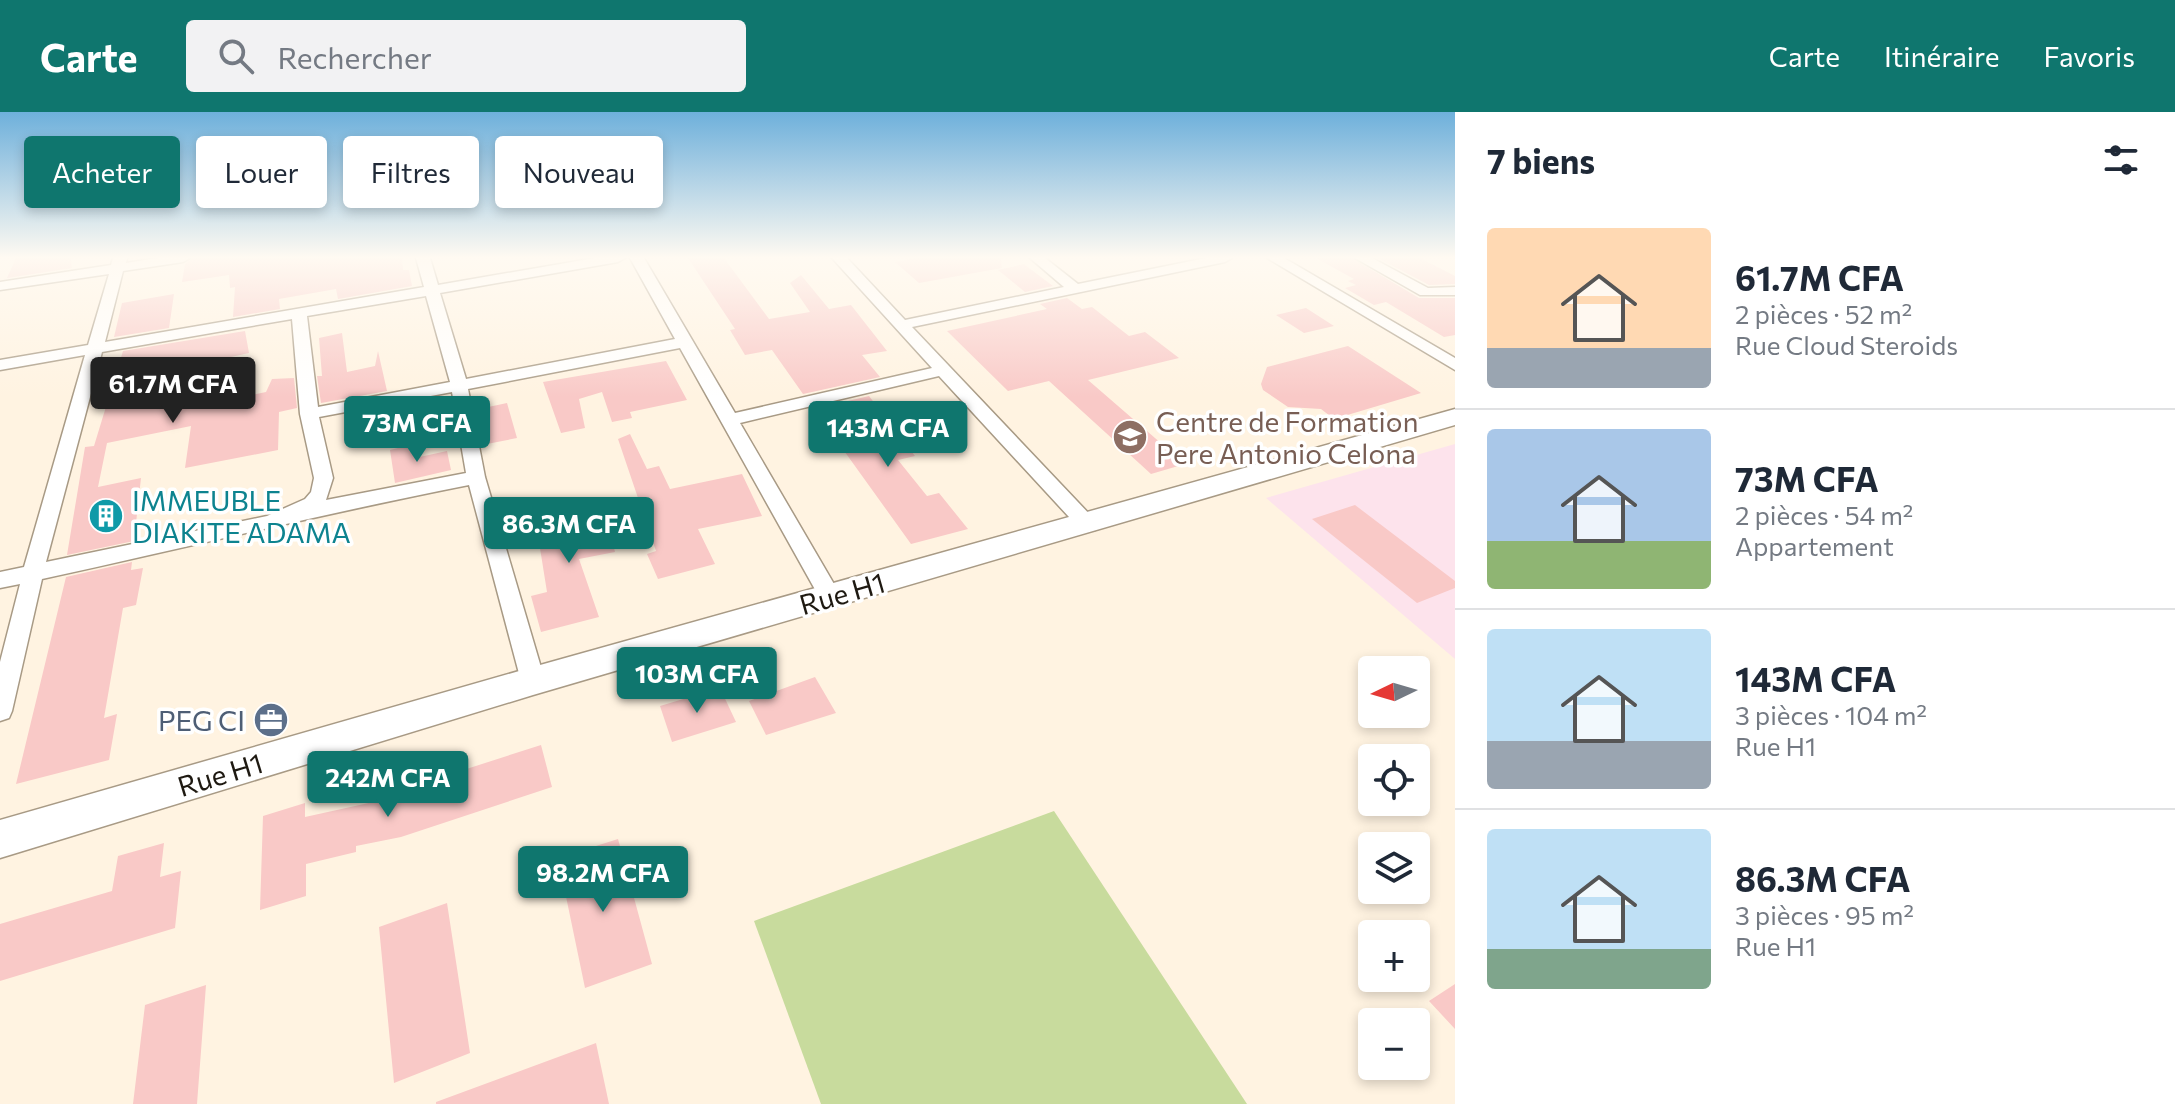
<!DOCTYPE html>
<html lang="fr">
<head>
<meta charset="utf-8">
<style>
  body { margin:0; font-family:Commissioner,sans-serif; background:#f2f2f3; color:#1f2937; height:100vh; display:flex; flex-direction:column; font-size:30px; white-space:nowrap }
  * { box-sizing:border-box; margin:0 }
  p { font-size:26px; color:#747a83 }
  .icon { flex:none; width:44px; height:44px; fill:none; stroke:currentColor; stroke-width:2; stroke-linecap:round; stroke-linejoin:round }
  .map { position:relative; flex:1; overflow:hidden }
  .sheet { display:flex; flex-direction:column; background:#fff; width:720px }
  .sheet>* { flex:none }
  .banner { position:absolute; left:24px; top:24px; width:760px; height:72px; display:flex; gap:16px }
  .needle { width:52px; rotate:265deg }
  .fabs { position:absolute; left:1358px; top:544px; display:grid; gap:16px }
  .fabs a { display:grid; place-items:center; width:72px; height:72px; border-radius:8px; background:#fff; box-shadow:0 4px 12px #0003; font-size:40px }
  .price { position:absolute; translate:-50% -68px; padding:0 18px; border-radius:8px; background:#0f766e; color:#fff; font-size:26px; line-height:52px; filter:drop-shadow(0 2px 4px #0008) }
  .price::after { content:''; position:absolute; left:50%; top:48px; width:24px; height:18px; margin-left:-12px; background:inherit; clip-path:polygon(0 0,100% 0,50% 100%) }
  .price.current { background:#222; color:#fff }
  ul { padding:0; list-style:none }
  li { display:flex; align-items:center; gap:24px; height:200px; padding:0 32px }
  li+li { border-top:2px solid #e0e1e3 }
  li span { display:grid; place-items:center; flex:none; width:224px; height:160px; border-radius:8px; color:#555 }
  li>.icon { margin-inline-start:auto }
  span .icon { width:96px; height:96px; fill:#fffc; stroke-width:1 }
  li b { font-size:34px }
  h2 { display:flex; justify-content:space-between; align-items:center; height:96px; padding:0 32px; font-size:34px }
  .pill { padding:0 28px; border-radius:8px; background:#fff; box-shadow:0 4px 12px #0003; font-size:28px; line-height:72px }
  .pill.current { background:#0f766e; color:#fff }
  header { display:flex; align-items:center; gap:48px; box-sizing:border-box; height:112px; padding:0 40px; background:#0f766e; color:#fff }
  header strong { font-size:38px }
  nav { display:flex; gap:44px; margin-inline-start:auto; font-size:28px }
  .search { width:560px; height:72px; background:#f2f2f3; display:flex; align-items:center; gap:20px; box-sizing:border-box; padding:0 28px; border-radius:8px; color:#747a83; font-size:30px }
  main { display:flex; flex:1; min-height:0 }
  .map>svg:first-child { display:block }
  .commercial { fill:#fde3ec }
  .green { fill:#c8db9d }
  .building { fill:#f9c9c7 }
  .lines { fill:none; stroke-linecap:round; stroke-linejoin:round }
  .street-casing { stroke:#a89a85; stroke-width:3 }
  .secondary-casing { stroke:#a89a85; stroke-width:3 }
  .street { fill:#fff; fill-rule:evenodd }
  .secondary { fill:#fff; fill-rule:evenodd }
  .labels { text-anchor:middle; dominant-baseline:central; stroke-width:7; stroke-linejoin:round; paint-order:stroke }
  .education-label { font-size:28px; fill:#785e54; stroke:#fff; text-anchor:start }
  .culture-label { font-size:28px; fill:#0d838f; stroke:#fff; text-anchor:start }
  .street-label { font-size:28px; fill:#1e1911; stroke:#fff }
  .service-label { font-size:28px; fill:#4e5e75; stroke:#fff; text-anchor:end }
</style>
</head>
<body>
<header>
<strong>Carte</strong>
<div class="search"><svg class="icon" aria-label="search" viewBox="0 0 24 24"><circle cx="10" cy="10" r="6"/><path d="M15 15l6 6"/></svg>Rechercher</div>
<nav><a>Carte</a><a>Itinéraire</a><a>Favoris</a></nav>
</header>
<main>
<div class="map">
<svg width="1455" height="992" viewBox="0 0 1455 992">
  <rect width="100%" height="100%" fill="#fff3e1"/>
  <path class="commercial" d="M1455 332V547L1266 386Z"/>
  <path class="green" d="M1054 699 1247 992H821L754 809Z"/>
  <path class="building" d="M16 146H71L72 156 7 166Z
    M193 146H402L403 158H409L412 174 338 187 336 177 279 187 280 197 233 205 235 175 230 176 229 163 182 170 185 152Z
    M688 146H724L769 207 810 200 790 171 801 163 829 197 851 193 887 239 862 243 880 265 803 282 772 238 745 243 730 218 735 217Z
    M916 146H1001L1002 156 919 171 895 150Z
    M1316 146H1352L1419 186H1455V223L1444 225 1386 190 1374 193 1345 176 1356 173 1348 169 1354 167Z
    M1378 146H1420L1455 164V172L1429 173Z
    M1024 152 1029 156 1053 174 1025 180 998 158Z
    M174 182 169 216 114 225 122 191Z
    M1067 186 1082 197 1092 195 1129 224 1145 220 1179 246 1088 268 1185 352 1151 362 1049 269 1008 279 947 219 1047 197 1040 192Z
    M1306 196 1334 214 1304 221 1276 203Z
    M245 219 249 241 231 245 227 288 266 280 272 267 294 266 297 296 279 300 278 338 185 356 191 314 107 331 98 375 141 366 134 429 67 443 85 335 94 334 123 239Z
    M342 221 347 260 375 254 378 239 387 279 321 291 317 264H322L319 226Z
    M1348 234 1421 281 1334 307 1321 297 1288 295 1263 278 1261 272 1267 255Z
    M666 249 687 288 630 300 632 306 612 310 602 280 579 287 585 316 561 321 543 270Z
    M869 284 915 344 898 348 927 384 939 381 968 417 911 432 814 297Z
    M507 291 517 326 487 332 479 297Z
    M630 322 647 357 659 354 670 377 742 362 762 404 698 417 715 452 658 467 647 442 656 439 618 327Z
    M410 333 415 346 447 339 451 358 395 371 390 338Z
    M604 393 615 440 579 447 599 505 541 520 531 484 547 480 535 405Z
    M1355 393 1455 469V476L1417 491 1312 407Z
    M132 450 131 458 143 456 136 493 123 496 104 606 117 602 109 648 16 672 66 465Z
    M815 565 836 601 766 623 749 589Z
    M720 576 736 610 672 630 660 594Z
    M541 633 552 675 401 725 356 734V740L306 752V784L260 798 263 704 305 691V705L396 685 395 680Z
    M618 727 652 852 585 876 558 746Z
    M164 731 160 765 181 759 175 816 0 869V812L112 779 118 744Z
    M447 791 470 941 394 971 379 815Z
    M1455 872V917L1429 889Z
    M206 873 197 992H133L145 893Z
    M596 931 609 992H436V990Z"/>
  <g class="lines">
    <g class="street-casing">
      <path id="street" d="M113 146H127L126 151 157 146H190L183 150 123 159 105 230 424 175 416 146H430L438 173 595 146H625L618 150 440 181 466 267 675 227 630 146H644L735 301 932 256 832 146H847L905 208 1064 175 1030 146H1045L1078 172 1206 146H1232L1225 150 912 215 1095 408 1098 413 1095 418H1081L939 264 740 311 841 484 838 490 830 492 822 490 680 236 468 277 485 365 545 569 541 576 533 579 525 576 521 569 469 373C326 401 185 436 42 467L12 599 9 606 0 609V550L20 472 0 476V460L24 455 85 243 0 258V248L88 233 109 162 0 178V170L111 153ZM426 184 450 270 318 295 307 204ZM292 207 300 302 314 366 311 380 305 387 267 404 46 450 102 240ZM452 280 466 361 326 388 333 366 319 305Z
        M1267 146H1284L1455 246V258Z
        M1355 146H1372L1428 176 1455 175V183H1420Z"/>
    </g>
    <g class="secondary-casing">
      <path id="secondary" d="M1455 297V313L533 583 0 746V708L533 555Z"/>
    </g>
    <use href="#street" class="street"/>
    <use href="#secondary" class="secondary"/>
  </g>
  <linearGradient id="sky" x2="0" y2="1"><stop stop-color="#6eb0db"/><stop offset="0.51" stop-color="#fffaf2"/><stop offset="1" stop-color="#fffaf2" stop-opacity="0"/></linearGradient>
  <rect width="1455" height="285" fill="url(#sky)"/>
  <defs>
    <g id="school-disc" transform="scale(1.8)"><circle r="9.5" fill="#8d6e63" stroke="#fff"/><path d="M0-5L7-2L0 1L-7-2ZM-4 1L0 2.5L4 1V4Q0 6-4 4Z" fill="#fff"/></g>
    <g id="building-disc" transform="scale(1.8)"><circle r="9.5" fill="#0f9aa8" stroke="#fff"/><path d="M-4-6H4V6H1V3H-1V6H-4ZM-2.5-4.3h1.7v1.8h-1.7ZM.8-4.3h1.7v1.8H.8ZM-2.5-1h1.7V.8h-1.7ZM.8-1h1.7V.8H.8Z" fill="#fff"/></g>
    <g id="office-disc" transform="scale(1.8)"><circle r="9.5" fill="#5c6f8a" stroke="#fff"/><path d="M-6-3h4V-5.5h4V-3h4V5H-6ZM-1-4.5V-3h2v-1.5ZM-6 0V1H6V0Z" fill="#fff"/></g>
  </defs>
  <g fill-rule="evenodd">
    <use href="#school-disc" x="1130" y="325"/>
    <use href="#building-disc" x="106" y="404"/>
    <use href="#office-disc" x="271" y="608"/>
  </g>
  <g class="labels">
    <g class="education-label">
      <text x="1156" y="309">Centre de Formation<tspan x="1156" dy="32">Pere Antonio Celona</tspan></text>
    </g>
    <g class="culture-label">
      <text x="132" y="388">IMMEUBLE<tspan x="132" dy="32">DIAKITE ADAMA</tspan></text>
    </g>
    <g class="street-label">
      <text transform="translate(842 481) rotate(-16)">Rue H1</text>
      <text transform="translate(220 662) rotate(-17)">Rue H1</text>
    </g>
    <g class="service-label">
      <text x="245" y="608">PEG CI</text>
    </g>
  </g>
</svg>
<div class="fabs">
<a><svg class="needle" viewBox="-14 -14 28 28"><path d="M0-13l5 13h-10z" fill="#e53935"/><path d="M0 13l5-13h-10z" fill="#747a83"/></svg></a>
<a><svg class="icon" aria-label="locate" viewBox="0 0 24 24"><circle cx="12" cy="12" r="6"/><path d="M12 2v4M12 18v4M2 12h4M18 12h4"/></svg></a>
<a><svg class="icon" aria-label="layers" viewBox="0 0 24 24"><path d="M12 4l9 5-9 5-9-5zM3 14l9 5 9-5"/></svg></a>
<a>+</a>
<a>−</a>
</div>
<b class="price current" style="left:173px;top:313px">61.7M CFA</b>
<b class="price" style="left:417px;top:352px">73M CFA</b>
<b class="price" style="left:888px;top:357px">143M CFA</b>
<b class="price" style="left:569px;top:453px">86.3M CFA</b>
<b class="price" style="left:697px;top:603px">103M CFA</b>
<b class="price" style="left:388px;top:707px">242M CFA</b>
<b class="price" style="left:603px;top:802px">98.2M CFA</b>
<div class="banner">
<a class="pill current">Acheter</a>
<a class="pill">Louer</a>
<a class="pill">Filtres</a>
<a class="pill">Nouveau</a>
</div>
</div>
<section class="sheet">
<h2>7 biens<svg class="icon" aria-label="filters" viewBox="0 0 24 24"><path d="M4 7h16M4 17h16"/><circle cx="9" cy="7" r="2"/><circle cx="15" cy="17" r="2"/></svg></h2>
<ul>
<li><span style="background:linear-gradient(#ffd9b3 75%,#9aa5b1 0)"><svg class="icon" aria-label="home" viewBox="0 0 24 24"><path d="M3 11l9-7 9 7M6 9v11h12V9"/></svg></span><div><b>61.7M CFA</b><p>2 pièces · 52 m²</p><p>Rue Cloud Steroids</p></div></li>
<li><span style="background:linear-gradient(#a9c7e8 70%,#8fb573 0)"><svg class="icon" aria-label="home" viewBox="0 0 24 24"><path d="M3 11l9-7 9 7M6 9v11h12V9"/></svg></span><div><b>73M CFA</b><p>2 pièces · 54 m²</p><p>Appartement</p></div></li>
<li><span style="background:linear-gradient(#bfe0f5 70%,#9aa5b1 0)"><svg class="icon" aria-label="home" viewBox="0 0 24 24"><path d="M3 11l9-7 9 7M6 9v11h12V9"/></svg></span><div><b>143M CFA</b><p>3 pièces · 104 m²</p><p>Rue H1</p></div></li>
<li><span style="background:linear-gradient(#bfe0f5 75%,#7fa58c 0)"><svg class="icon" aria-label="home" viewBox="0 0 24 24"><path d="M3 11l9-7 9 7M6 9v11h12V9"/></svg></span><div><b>86.3M CFA</b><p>3 pièces · 95 m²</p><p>Rue H1</p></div></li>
</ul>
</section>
</main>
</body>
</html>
